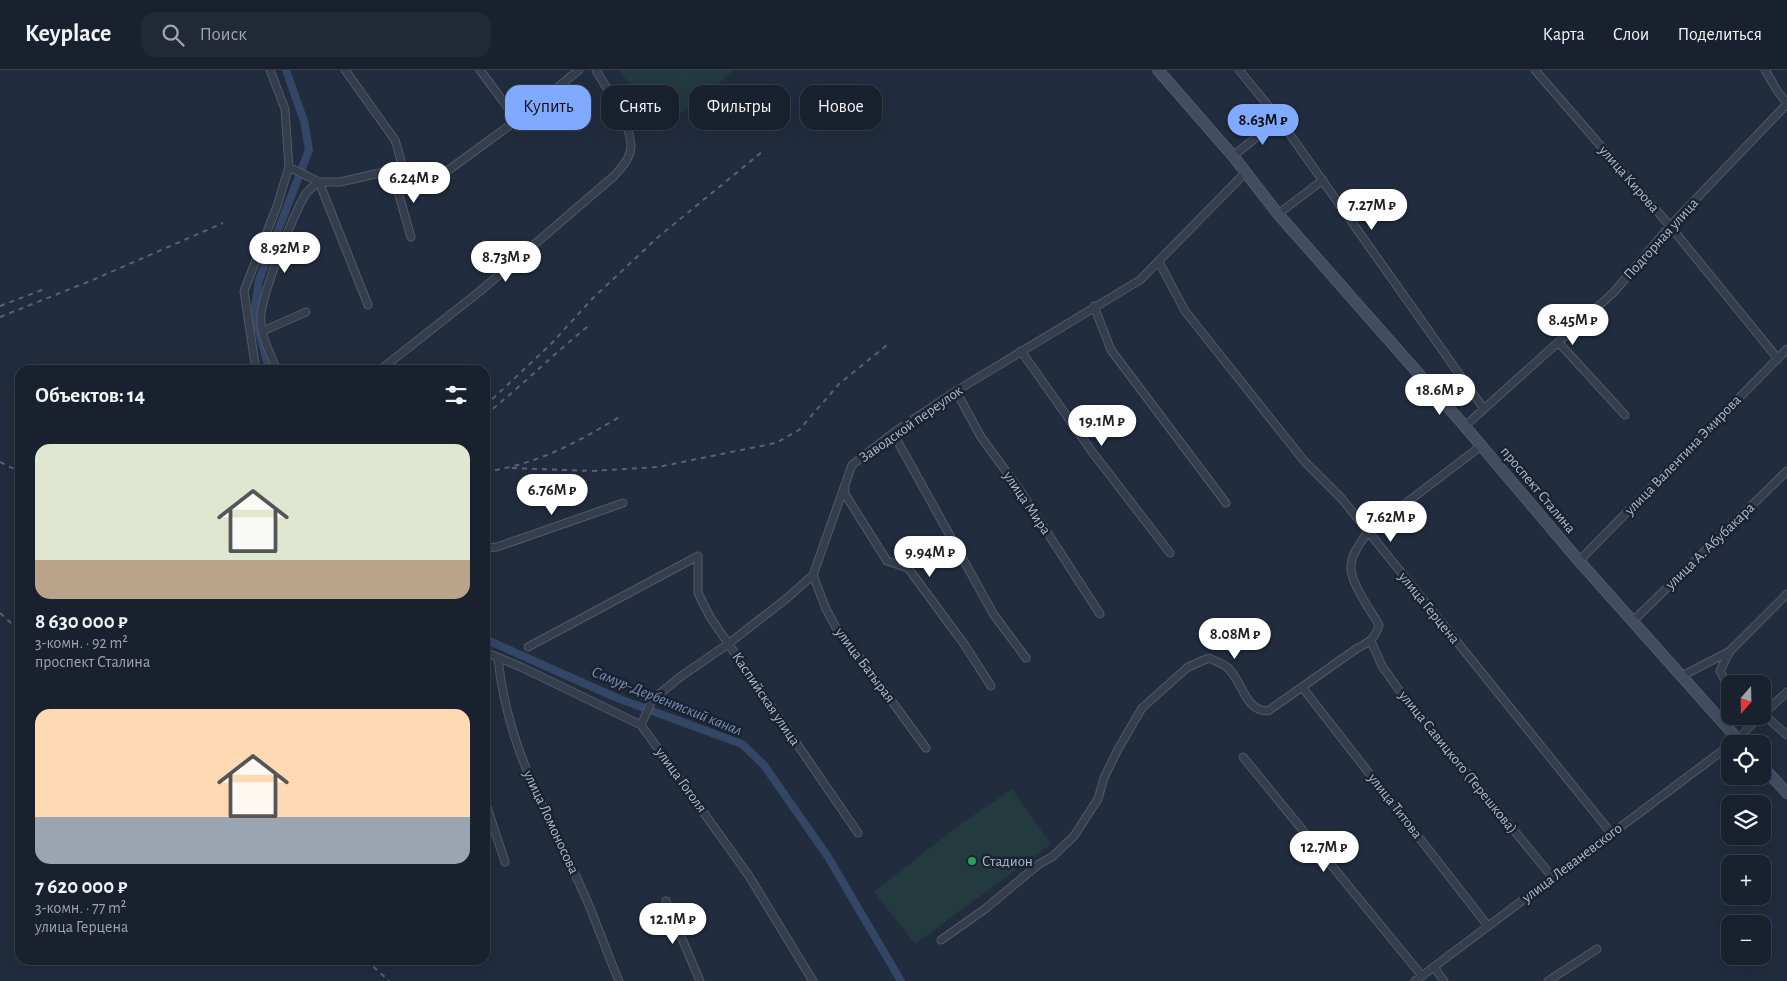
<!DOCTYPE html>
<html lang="ru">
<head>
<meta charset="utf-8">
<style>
  body { margin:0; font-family:"Alegreya Sans",sans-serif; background:#222936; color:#f1f3f6; height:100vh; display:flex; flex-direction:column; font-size:19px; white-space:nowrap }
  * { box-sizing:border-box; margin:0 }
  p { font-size:16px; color:#9fa3aa }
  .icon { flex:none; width:28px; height:28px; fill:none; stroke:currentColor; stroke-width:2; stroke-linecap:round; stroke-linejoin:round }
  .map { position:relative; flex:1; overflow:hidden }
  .panel { position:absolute; left:15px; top:295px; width:475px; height:600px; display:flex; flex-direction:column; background:#19212e; border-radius:15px; box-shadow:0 5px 20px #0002,0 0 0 1px #373e4a }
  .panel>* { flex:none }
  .hud { position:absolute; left:505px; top:15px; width:475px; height:45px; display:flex; gap:10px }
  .needle { width:32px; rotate:200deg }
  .fabs { position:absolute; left:1721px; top:605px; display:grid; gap:10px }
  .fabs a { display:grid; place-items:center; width:50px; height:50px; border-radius:10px; background:#19212e; box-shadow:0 5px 20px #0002,0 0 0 1px #373e4a; font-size:25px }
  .price { position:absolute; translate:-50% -42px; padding:0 11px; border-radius:18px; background:#fff; color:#222; font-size:16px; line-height:32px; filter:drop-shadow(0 1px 2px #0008) }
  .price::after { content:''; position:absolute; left:50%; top:30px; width:15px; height:11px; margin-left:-8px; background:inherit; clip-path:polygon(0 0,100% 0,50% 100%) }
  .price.active { background:#80aaff; color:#111 }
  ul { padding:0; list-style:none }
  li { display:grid; align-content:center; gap:10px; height:265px; padding:0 20px }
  li span { display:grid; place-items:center; height:155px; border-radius:15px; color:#555 }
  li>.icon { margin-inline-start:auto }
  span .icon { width:90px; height:90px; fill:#fffc; stroke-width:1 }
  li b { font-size:21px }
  h2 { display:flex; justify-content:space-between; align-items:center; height:60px; padding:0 20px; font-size:21px }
  .chip { padding:0 18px; border-radius:15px; background:#19212e; box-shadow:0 5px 20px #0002,0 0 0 1px #373e4a; font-size:18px; line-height:45px }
  .chip.active { background:#80aaff; color:#111 }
  header { display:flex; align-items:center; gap:30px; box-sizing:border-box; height:70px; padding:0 25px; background:#19212e; border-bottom:1px solid #373e4a }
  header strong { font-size:24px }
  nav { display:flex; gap:28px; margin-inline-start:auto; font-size:18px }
  .search { width:350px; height:45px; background:#222936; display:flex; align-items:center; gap:12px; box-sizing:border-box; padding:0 18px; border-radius:15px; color:#9fa3aa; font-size:19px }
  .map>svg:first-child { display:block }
  .green { fill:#233a3e }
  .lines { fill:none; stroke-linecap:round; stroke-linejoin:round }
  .canal { stroke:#344666; stroke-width:8 }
  .street-casing { stroke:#505968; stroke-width:9 }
  .secondary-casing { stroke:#505968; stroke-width:12 }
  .street { stroke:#353e4d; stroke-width:7 }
  .secondary { stroke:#434d61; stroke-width:10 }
  .rail { stroke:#576275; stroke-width:2; stroke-dasharray:5 5; stroke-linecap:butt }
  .leisure-dot { fill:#2e9e5b; stroke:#1a2332; stroke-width:2 }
  .labels { text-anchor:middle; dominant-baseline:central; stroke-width:5; stroke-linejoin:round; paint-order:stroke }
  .street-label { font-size:15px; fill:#b1b9c9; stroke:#1a2332 }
  .poi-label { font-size:15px; fill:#b1b9c9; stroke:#1a2332; text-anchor:start }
  .water-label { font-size:16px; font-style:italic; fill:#768eb3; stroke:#1a2332 }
</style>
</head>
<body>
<header>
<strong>Keyplace</strong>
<div class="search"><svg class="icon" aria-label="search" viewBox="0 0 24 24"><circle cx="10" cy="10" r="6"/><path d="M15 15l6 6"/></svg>Поиск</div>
<nav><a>Карта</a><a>Слои</a><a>Поделиться</a></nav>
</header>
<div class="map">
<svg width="1787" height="911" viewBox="0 0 1787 911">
  <rect width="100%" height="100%" fill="#212c3e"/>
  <path class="green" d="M618 0H735L665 56Z
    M1012 719 1051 774 915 874 874 822 955 758Z"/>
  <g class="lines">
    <path class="canal" d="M272 300 267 292 254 243 259 210 309 80 304 51 286 0
      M485 569 617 628 742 674 764 695 828 787 901 911"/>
    <g class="street-casing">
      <path id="street" d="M345 0 395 70 404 101 398 122 411 167
        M480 0 517 50
        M1239 0 1279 49 1484 339
        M1535 0 1670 156 1778 289
        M1765 0 1778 22 1787 33
        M1233 86 1279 49
        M289 97 319 112H340L393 100 404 101 428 115 517 50 579 0
        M1278 144 1323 110
        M1159 192 1185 241 1305 392 1342 429 1611 763
        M1094 236 1111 280 1226 433
        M263 261 306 242
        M1559 273 1625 345
        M1021 281 1093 383 1170 483
        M256 300 244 221 277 136 289 97 285 39 270 0
        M277 300C270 283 259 263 261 245 263 221 293 146 305 125 308 120 314 116 319 112L368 235
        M380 300 479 222 614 106C622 97 631 88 631 75 629 49 609 23 596 0
        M956 321 981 367 1019 419 1100 544
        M1462 353 1465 356 1614 222 1670 156 1787 34
        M893 363 994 545 1026 588
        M845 418V424L887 491 908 498 964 574 991 616
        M485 478 497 477 623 433
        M1579 491 1787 279
        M813 505 826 539 839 563 864 593 926 678
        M1633 551 1787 401
        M1371 571 1382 596 1399 620 1553 808
        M528 577 698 486V523L710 547 858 763
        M485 582 521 597 641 655 749 806 813 911
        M498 589C508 682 548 743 585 826 597 854 607 883 619 911
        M1682 606 1730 581
        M1302 617 1488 856
        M1730 619 1720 601 1730 581 1787 524
        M1763 644 1787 622
        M1763 644 1787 665
        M641 655 652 630 680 607 728 574 786 529 813 505 852 395 893 363 956 321 1140 210 1245 103
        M1736 671 1760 646
        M1243 687 1422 906
        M485 731 505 792
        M666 831 700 911
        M941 870 985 839 1039 794 1052 787 1074 766 1098 729 1104 708 1117 681 1142 638 1188 597 1209 588C1215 591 1222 593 1227 597 1243 611 1244 641 1268 641L1356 579C1369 572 1375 569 1379 555 1371 541 1350 512 1351 497 1351 484 1361 472 1368 462L1481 376
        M1434 897 1444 911
        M1415 911 1730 675
        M1548 911 1597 879"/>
    </g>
    <g class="secondary-casing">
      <path id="secondary" d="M1158 0 1233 86 1278 144 1462 353 1579 491 1742 674
        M1762 696 1787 723"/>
    </g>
    <use href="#street" class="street"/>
    <use href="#secondary" class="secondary"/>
    <path class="rail" d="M0 236 42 220
      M0 247 95 209 223 153
      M485 336 551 274 593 228 657 168 763 81
      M485 345C522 316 554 283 591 254
      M0 392 20 402
      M512 398 591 401 658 397 776 373 799 360 839 314 887 275
      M485 402C538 394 576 373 621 346
      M0 543 20 561
      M366 890 389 911"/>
  </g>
  <circle class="leisure-dot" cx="972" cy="791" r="5"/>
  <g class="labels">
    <g class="street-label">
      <text transform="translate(1629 109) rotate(49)">улица Кирова</text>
      <text transform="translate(1661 169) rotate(-48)">Подгорная улица</text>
      <text transform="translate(911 354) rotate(-35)">Заводской переулок</text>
      <text transform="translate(1683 385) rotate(-46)">улица Валентина Эмирова</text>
      <text transform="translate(1538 420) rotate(50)">проспект Сталина</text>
      <text transform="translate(1027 433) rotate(56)">улица Мира</text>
      <text transform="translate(1710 476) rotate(-44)">улица А. Абубакара</text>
      <text transform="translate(1429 538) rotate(51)">улица Герцена</text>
      <text transform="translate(865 595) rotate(53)">улица Батырая</text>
      <text transform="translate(766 629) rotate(56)">Каспийская улица</text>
      <text transform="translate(1458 692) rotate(51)">улица Савицкого (Терешкова)</text>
      <text transform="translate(681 710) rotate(54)">улица Гоголя</text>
      <text transform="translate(1395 736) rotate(52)">улица Титова</text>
      <text transform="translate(551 752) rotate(65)">улица Ломоносова</text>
      <text transform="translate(1572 793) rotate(-37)">улица Леваневского</text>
    </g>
    <g class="poi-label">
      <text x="982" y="791">Стадион</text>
    </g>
    <g class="water-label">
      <text transform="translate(667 631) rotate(22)">Самур-Дербентский канал</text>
    </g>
  </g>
</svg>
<div class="fabs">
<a><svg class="needle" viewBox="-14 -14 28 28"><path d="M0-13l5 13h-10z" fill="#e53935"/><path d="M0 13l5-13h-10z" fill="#9fa3aa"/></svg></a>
<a><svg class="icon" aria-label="locate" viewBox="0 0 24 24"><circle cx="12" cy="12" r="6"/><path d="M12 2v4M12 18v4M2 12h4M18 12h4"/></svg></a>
<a><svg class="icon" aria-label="layers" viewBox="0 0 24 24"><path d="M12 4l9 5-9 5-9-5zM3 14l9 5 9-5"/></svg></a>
<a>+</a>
<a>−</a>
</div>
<b class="price active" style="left:1263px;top:76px">8.63M ₽</b>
<b class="price" style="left:414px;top:134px">6.24M ₽</b>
<b class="price" style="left:1372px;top:161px">7.27M ₽</b>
<b class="price" style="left:285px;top:204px">8.92M ₽</b>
<b class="price" style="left:506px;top:213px">8.73M ₽</b>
<b class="price" style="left:1573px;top:276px">8.45M ₽</b>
<b class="price" style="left:1440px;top:346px">18.6M ₽</b>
<b class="price" style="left:1102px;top:377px">19.1M ₽</b>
<b class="price" style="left:552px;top:446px">6.76M ₽</b>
<b class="price" style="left:1391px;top:473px">7.62M ₽</b>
<b class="price" style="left:930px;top:508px">9.94M ₽</b>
<b class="price" style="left:1235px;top:590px">8.08M ₽</b>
<b class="price" style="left:1324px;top:803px">12.7M ₽</b>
<b class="price" style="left:673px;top:875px">12.1M ₽</b>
<div class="hud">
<a class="chip active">Купить</a>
<a class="chip">Снять</a>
<a class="chip">Фильтры</a>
<a class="chip">Новое</a>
</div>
<section class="panel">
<h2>Объектов: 14<svg class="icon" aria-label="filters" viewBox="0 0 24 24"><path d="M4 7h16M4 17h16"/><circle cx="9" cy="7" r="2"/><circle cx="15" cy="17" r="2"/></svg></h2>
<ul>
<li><span style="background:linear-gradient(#dfe7d0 75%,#b9a48a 0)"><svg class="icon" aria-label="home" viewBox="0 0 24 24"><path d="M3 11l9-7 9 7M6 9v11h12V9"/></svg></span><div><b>8 630 000 ₽</b><p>3-комн. · 92 m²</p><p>проспект Сталина</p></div></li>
<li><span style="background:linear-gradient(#ffd9b3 70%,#9aa5b1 0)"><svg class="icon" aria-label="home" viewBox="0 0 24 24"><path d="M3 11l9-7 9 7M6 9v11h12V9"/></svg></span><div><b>7 620 000 ₽</b><p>3-комн. · 77 m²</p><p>улица Герцена</p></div></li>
</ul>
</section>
</div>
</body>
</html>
